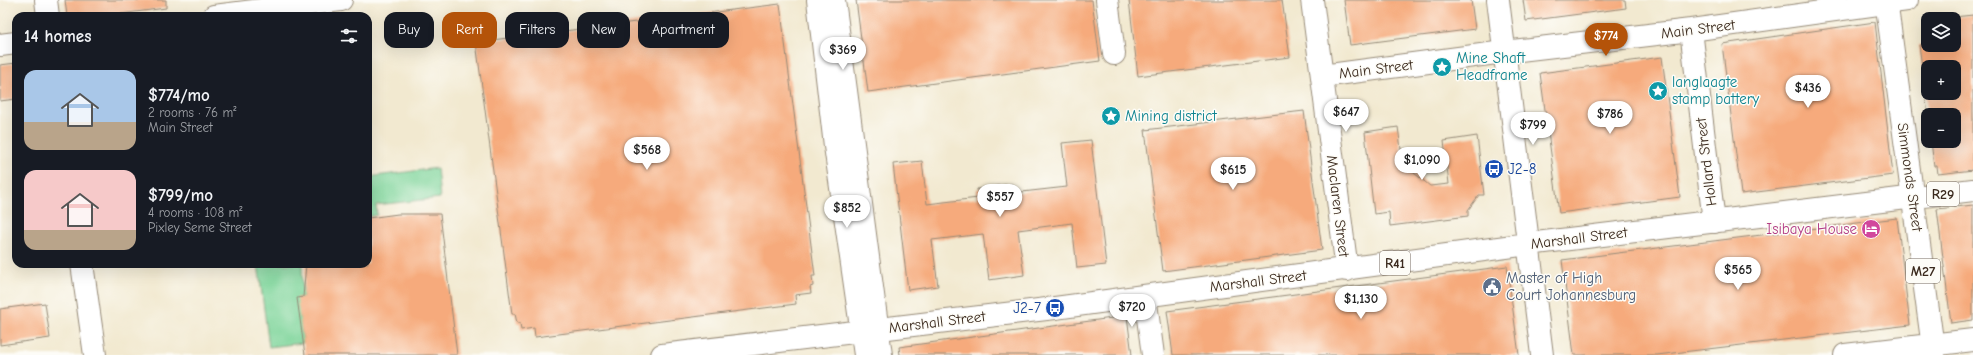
<!DOCTYPE html>
<html lang="en">
<head>
<meta charset="utf-8">
<style>
  body { margin:0; font-family:"Comic Neue",sans-serif; background:#242831; color:#f1f3f6; height:100vh; display:flex; flex-direction:column; font-size:15px; white-space:nowrap }
  * { box-sizing:border-box; margin:0 }
  p { font-size:13px; color:#9ea1a6 }
  .icon { flex:none; width:22px; height:22px; fill:none; stroke:currentColor; stroke-width:2; stroke-linecap:round; stroke-linejoin:round }
  .map { position:relative; flex:1; overflow:hidden }
  .details { position:absolute; left:12px; top:12px; width:360px; height:256px; display:flex; flex-direction:column; background:#171b24; border-radius:12px; box-shadow:0 4px 16px #0002 }
  .details>* { flex:none }
  .top-card { position:absolute; left:384px; top:12px; width:380px; height:36px; display:flex; gap:8px }
  .buttons { position:absolute; left:1921px; top:12px; display:grid; gap:8px }
  .buttons a { display:grid; place-items:center; width:40px; height:40px; border-radius:8px; background:#171b24; box-shadow:0 4px 16px #0002; font-size:20px }
  .price { position:absolute; translate:-50% -34px; padding:0 9px; border-radius:14px; background:#fff; color:#222; font-size:13px; line-height:26px; filter:drop-shadow(0 1px 2px #0008) }
  .price::after { content:''; position:absolute; left:50%; top:24px; width:12px; height:9px; margin-left:-6px; background:inherit; clip-path:polygon(0 0,100% 0,50% 100%) }
  .price.on { background:#b45309; color:#fff }
  ul { padding:0; list-style:none }
  li { display:flex; align-items:center; gap:12px; height:100px; padding:0 12px }
  li span { display:grid; place-items:center; flex:none; width:112px; height:80px; border-radius:12px; color:#555 }
  li>.icon { margin-inline-start:auto }
  span .icon { width:48px; height:48px; fill:#fffc; stroke-width:1 }
  li b { font-size:17px }
  h2 { display:flex; justify-content:space-between; align-items:center; height:48px; padding:0 12px; font-size:17px }
  .pill { padding:0 14px; border-radius:12px; background:#171b24; box-shadow:0 4px 16px #0002; font-size:14px; line-height:36px }
  .pill.on { background:#b45309; color:#fff }
  .map>svg:first-child { display:block }
  .green { fill:#7cd499; stroke:#5c7f5c }
  .building { fill:#f6aa7b }
  .lines { fill:none; stroke-linecap:round; stroke-linejoin:round }
  .minor-casing { stroke:#968a77; stroke-width:24 }
  .major-casing { stroke:#968a77; stroke-width:24 }
  .minor { stroke:#fff; stroke-width:22 }
  .major { stroke:#fff; stroke-width:22 }
  .labels { text-anchor:middle; dominant-baseline:central; stroke-width:3; stroke-linejoin:round; paint-order:stroke }
  .shield { fill:#fdfcf7; stroke:#75695f; stroke-width:1 }
  .shield-label { font-size:14px; font-weight:bold; fill:#3b2a1e }
  .street-label { font-size:15px; fill:#3b2a1e; stroke:#fdfcf7 }
  .culture-label { font-size:15px; fill:#0d838f; stroke:#fdfcf7; text-anchor:start }
  .transit-label { font-size:15px; fill:#164399; stroke:#fdfcf7; text-anchor:start }
  .hotel-label { font-size:15px; fill:#b23c85; stroke:#fdfcf7; text-anchor:end }
  .service-label { font-size:15px; fill:#4e5e75; stroke:#fdfcf7; text-anchor:start }
</style>
</head>
<body>
<div class="map">
<svg width="1973" height="355" viewBox="0 0 1973 355">
  <rect width="100%" height="100%" fill="#fdfcf7"/>
  <filter id="ink" filterUnits="userSpaceOnUse"><feTurbulence type="fractalNoise" baseFrequency=".025" numOctaves="2"/><feDisplacementMap in="SourceGraphic" scale="8" xChannelSelector="R" yChannelSelector="G"/><feConvolveMatrix kernelMatrix="1 2 1 2 8 2 1 2 1" color-interpolation-filters="sRGB"/></filter>
  <filter id="wash" filterUnits="userSpaceOnUse"><feTurbulence type="fractalNoise" baseFrequency=".012" numOctaves="4" result="noise"/><feDisplacementMap in="SourceGraphic" scale="16" xChannelSelector="R" yChannelSelector="G"/><feGaussianBlur stdDeviation="0.9" result="paint"/><feColorMatrix in="noise" values="0 0 0 0 0 0 0 0 0 0 0 0 0 0 0 0 0 1.4 0 .05"/><feComposite in="paint" operator="in"/></filter>
  <g filter="url(#wash)">
    <rect width="100%" height="100%" fill="#f2e9d0"/>
    <path class="green" d="M437 168 440 198 376 205 377 215 368 217V177Z
      M258 264H302L303 297 298 298 303 343 269 347Z"/>
    <g id="blocks">
      <path class="building" d="M65 0H166V8L105 16H67Z
        M856 0H1092L1100 61 868 92Z
        M1129 0H1282L1290 57 1138 76Z
        M1344 0H1471L1475 29 1350 45Z
        M1523 0H1625L1626 8 1526 21Z
        M780 4 815 276H812L813 286 810 287 811 293 795 295 796 304 535 337 534 328 521 330 520 323H517L515 314H512L476 42Z
        M1973 15V170L1938 174 1937 166H1934L1931 141H1954V115H1928L1925 93H1954V67H1922L1919 45H1954V17Z
        M1875 22 1893 175 1741 194 1722 44Z
        M1662 57 1680 197 1559 213 1540 73Z
        M16 63V99L0 101V65Z
        M1304 111 1322 250 1163 271 1145 130Z
        M1398 127 1403 164 1430 186 1449 184 1444 141 1477 136 1484 195H1479L1468 210V216L1390 226 1389 212 1374 214 1365 132Z
        M1091 140 1106 265 1077 268 1072 223 1018 230 1024 275 989 280 983 234 932 240 938 286 908 290 893 164 922 161 927 204 978 198 977 189 1012 184 1013 193 1067 187 1062 143Z
        M1973 205V320L1951 323 1937 209Z
        M398 214H440L457 355H305L297 298 303 297 306 264H368V218Z
        M1897 218 1910 325 1657 355H1574L1562 260Z
        M1507 266 1519 355H1173L1167 311Z
        M45 303 50 338 0 345V309Z
        M1127 316 1132 355H900L899 347Z"/>
    </g>
  </g>
  <g filter="url(#ink)">
    <use href="#blocks" fill-opacity="0" stroke="#968a77" stroke-width="1"/>
    <g class="lines">
      <g class="minor-casing">
        <path id="minor" d="M46 0 48 16
          M818 0 835 146 865 355
          M834 0 881 355
          M1107 0 1114 54
          M1312 0 1347 270
          M214 16 341 0
          M1691 30 1714 222
          M0 45 16 43
          M1322 76 1504 52 1691 30 1907 0
          M82 264 95 355
          M1145 296 1153 355"/>
      </g>
      <g class="major-casing">
        <path id="major" d="M1498 0 1542 355
          M1886 0 1934 355
          M662 355 1055 308 1528 244 1973 190
          M1845 355 1973 340"/>
      </g>
      <use href="#minor" class="minor"/>
      <use href="#major" class="major"/>
    </g>
  </g>
  <defs>
    <g id="sight-disc" transform="scale(1)"><circle r="9.5" fill="#0f9aa8" stroke="#fdfcf7"/><path d="M0-6L1.8-2.2L6-1.7L2.9 1.2L3.7 5.4L0 3.3L-3.7 5.4L-2.9 1.2L-6-1.7L-1.8-2.2Z" fill="#fff"/></g>
    <g id="bus-disc" transform="scale(1)"><circle r="9.5" fill="#1a4fb4" stroke="#fdfcf7"/><path d="M-5-6H5V4H4V6H2V4H-2V6H-4V4H-5ZM-3.5-4V0h7V-4ZM-3.5 1.2v1.5H-2V1.2ZM2 1.2v1.5H3.5V1.2Z" fill="#fff"/></g>
    <g id="hotel-disc" transform="scale(1)"><circle r="9.5" fill="#d1479c" stroke="#fdfcf7"/><path d="M-6-4.5h1.5V1H6V5H4.5V3h-9V5H-6ZM-4 0a1.8 1.8 0 1 1 3.6 0ZM.5 0V-2.5h3Q6-2.5 6 0Z" fill="#fff"/></g>
    <g id="civic-disc" transform="scale(1)"><circle r="9.5" fill="#5c6f8a" stroke="#fdfcf7"/><path d="M-.6-6.5H3V-4.5H.6V-3L4-1V1h2V6H-6V1h2V-1L-.6-3ZM-1.2 2.5V6h2.4V2.5Z" fill="#fff"/></g>
  </defs>
  <g fill-rule="evenodd">
    <use href="#sight-disc" x="1442" y="67"/>
    <use href="#sight-disc" x="1658" y="91"/>
    <use href="#sight-disc" x="1111" y="116"/>
    <use href="#bus-disc" x="1494" y="169"/>
    <use href="#hotel-disc" x="1871" y="229"/>
    <use href="#civic-disc" x="1492" y="287"/>
    <use href="#bus-disc" x="1055" y="308"/>
  </g>
  <g class="labels">
    <g class="shield">
      <rect x="1927" y="182" width="32" height="24" rx="3"/>
      <rect x="1380" y="251" width="30" height="24" rx="3"/>
      <rect x="1906" y="259" width="34" height="24" rx="3"/>
    </g>
    <g class="shield-label">
      <text x="1943" y="194">R29</text>
      <text x="1395" y="263">R41</text>
      <text x="1923" y="271">M27</text>
    </g>
    <g class="street-label">
      <text transform="translate(1698 29) rotate(-7)">Main Street</text>
      <text transform="translate(1376 69) rotate(-7)">Main Street</text>
      <text transform="translate(1706 162) rotate(-97)">Hollard Street</text>
      <text transform="translate(1910 177) rotate(82)">Simmonds Street</text>
      <text transform="translate(1338 206) rotate(83)">Maclaren Street</text>
      <text transform="translate(1579 238) rotate(-7)">Marshall Street</text>
      <text transform="translate(1258 281) rotate(-7)">Marshall Street</text>
      <text transform="translate(937 322) rotate(-7)">Marshall Street</text>
    </g>
    <g class="culture-label">
      <text x="1456" y="58">Mine Shaft<tspan x="1456" dy="17">Headframe</tspan></text>
      <text x="1672" y="82">langlaagte<tspan x="1672" dy="17">stamp battery</tspan></text>
      <text x="1125" y="116">Mining district</text>
    </g>
    <g class="transit-label">
      <text x="1508" y="169">J2-8</text>
      <text x="1041" y="308" text-anchor="end">J2-7</text>
    </g>
    <g class="hotel-label">
      <text x="1857" y="229">Isibaya House</text>
    </g>
    <g class="service-label">
      <text x="1506" y="278">Master of High<tspan x="1506" dy="17">Court Johannesburg</tspan></text>
    </g>
  </g>
</svg>
<div class="buttons">
<a><svg class="icon" aria-label="layers" viewBox="0 0 24 24"><path d="M12 4l9 5-9 5-9-5zM3 14l9 5 9-5"/></svg></a>
<a>+</a>
<a>−</a>
</div>
<b class="price on" style="left:1606px;top:57px">$774</b>
<b class="price" style="left:843px;top:71px">$369</b>
<b class="price" style="left:1808px;top:109px">$436</b>
<b class="price" style="left:1346px;top:133px">$647</b>
<b class="price" style="left:1610px;top:135px">$786</b>
<b class="price" style="left:1533px;top:146px">$799</b>
<b class="price" style="left:647px;top:171px">$568</b>
<b class="price" style="left:1422px;top:181px">$1,090</b>
<b class="price" style="left:1233px;top:191px">$615</b>
<b class="price" style="left:1000px;top:218px">$557</b>
<b class="price" style="left:847px;top:229px">$852</b>
<b class="price" style="left:1738px;top:291px">$565</b>
<b class="price" style="left:1361px;top:320px">$1,130</b>
<b class="price" style="left:1132px;top:328px">$720</b>
<div class="top-card">
<a class="pill">Buy</a>
<a class="pill on">Rent</a>
<a class="pill">Filters</a>
<a class="pill">New</a>
<a class="pill">Apartment</a>
</div>
<section class="details">
<h2>14 homes<svg class="icon" aria-label="filters" viewBox="0 0 24 24"><path d="M4 7h16M4 17h16"/><circle cx="9" cy="7" r="2"/><circle cx="15" cy="17" r="2"/></svg></h2>
<ul>
<li><span style="background:linear-gradient(#a9c7e8 65%,#b9a48a 0)"><svg class="icon" aria-label="home" viewBox="0 0 24 24"><path d="M3 11l9-7 9 7M6 9v11h12V9"/></svg></span><div><b>$774/mo</b><p>2 rooms · 76 m²</p><p>Main Street</p></div></li>
<li><span style="background:linear-gradient(#f6c9c9 75%,#b9a48a 0)"><svg class="icon" aria-label="home" viewBox="0 0 24 24"><path d="M3 11l9-7 9 7M6 9v11h12V9"/></svg></span><div><b>$799/mo</b><p>4 rooms · 108 m²</p><p>Pixley Seme Street</p></div></li>
</ul>
</section>
</div>
</body>
</html>
